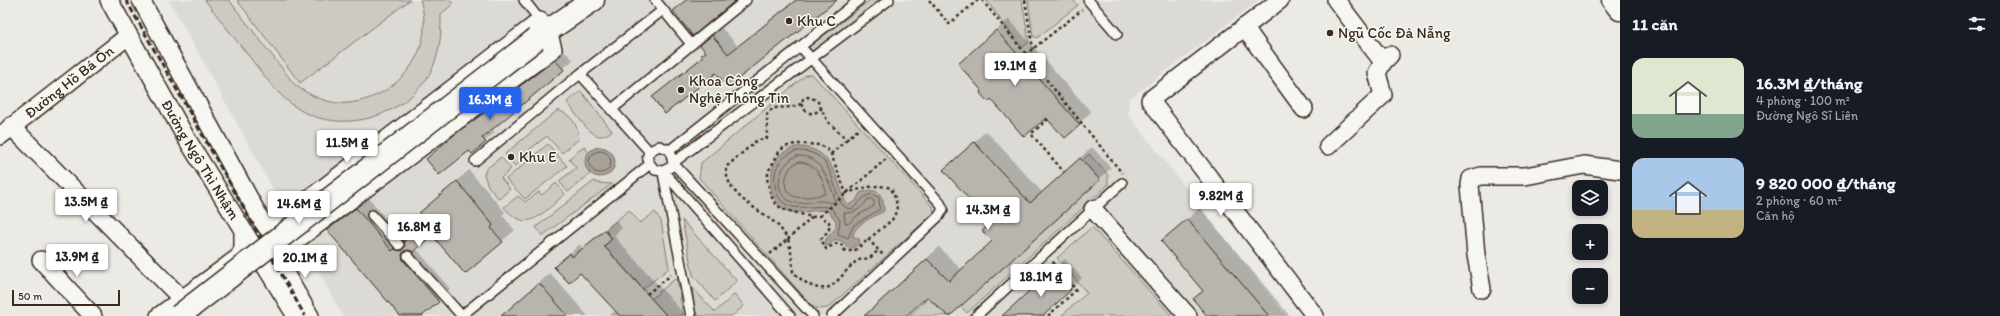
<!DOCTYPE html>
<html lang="vi">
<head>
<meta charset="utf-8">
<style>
  body { margin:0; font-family:Itim,sans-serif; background:#20242c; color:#f1f3f6; height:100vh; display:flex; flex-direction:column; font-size:15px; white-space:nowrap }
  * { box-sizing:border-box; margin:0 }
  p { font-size:13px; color:#9ea1a6 }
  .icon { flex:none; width:22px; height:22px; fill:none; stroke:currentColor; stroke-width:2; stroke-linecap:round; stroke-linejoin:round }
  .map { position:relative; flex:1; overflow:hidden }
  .side { display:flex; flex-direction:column; background:#171b24; width:380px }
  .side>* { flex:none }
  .controls { position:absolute; left:1572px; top:180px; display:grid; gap:8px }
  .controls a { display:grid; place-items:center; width:36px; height:36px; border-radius:8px; background:#171b24; box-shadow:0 2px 6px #0003; font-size:20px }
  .scale { position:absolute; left:12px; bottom:10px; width:108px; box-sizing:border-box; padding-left:4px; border:2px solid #3b2a1e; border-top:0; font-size:11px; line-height:14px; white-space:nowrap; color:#3b2a1e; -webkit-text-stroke:3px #f6f6f2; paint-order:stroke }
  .price { position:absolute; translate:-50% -34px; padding:0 9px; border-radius:4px; background:#fff; color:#222; font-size:13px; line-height:26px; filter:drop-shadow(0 1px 2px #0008) }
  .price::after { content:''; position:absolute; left:50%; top:24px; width:12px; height:9px; margin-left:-6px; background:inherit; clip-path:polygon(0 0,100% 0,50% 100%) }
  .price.active { background:#2563eb; color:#fff }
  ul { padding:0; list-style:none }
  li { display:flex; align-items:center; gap:12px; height:100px; padding:0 12px }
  li span { display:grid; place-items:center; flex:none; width:112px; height:80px; border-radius:12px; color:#555 }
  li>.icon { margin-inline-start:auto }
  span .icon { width:48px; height:48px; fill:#fffc; stroke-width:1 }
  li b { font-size:17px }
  h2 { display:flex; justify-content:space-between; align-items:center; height:48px; padding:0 12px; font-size:17px }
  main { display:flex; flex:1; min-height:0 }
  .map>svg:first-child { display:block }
  .built { fill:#dcdad4 }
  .green { fill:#cdcac4; stroke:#847a71 }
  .water { fill:#a8a198; stroke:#7c7167 }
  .shadow { fill:#0003 }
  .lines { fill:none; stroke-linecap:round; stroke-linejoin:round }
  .shore { stroke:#675a4f; stroke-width:1 }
  .building { fill:#bab4ae; stroke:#3b2a1e }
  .lane-casing { stroke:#3b2a1e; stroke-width:12 }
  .street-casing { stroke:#3b2a1e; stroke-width:20 }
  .secondary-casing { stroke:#3b2a1e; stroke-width:25 }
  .highway-casing { stroke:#3b2a1e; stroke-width:25 }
  .path { stroke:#3b2a1e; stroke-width:2.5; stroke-dasharray:3 3; stroke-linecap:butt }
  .lane { stroke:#f6f6f2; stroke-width:9 }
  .street { stroke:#f6f6f2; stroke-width:17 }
  .secondary { stroke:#f6f6f2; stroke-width:22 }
  .highway { stroke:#f6f6f2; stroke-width:22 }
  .rail { stroke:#3b2a1e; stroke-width:3; stroke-dasharray:6 3; stroke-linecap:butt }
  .secondary-bridge-casing { stroke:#3b2a1e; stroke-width:25; stroke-linecap:butt }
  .secondary-bridge { stroke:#f6f6f2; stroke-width:22 }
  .poi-dot { fill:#3b2a1e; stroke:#f6f6f2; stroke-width:1.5 }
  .labels { text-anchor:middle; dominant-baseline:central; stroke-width:3; stroke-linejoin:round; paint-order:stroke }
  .poi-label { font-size:15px; fill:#3b2a1e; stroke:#f6f6f2; text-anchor:start }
  .street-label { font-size:15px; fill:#3b2a1e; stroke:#f6f6f2 }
</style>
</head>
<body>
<main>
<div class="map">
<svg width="1620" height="316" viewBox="0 0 1620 316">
  <rect width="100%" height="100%" fill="#ebeae5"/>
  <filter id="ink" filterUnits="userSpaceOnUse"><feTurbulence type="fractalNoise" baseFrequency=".025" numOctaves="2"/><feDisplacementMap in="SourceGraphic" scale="8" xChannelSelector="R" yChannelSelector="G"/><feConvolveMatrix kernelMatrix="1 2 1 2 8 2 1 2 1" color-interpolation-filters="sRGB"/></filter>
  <g filter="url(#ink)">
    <path class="built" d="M169 0H1259L1129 99 1128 114 1286 316H343Z"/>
    <path class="green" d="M205 0H229L295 85C310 96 330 105 349 103 399 97 437 50 420 0H450L453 4 441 14C441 30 441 46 435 62 416 113 347 137 300 110 278 97 263 74 248 55 233 37 219 18 205 0Z
      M237 0H410L300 83Z
      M870 0H880L812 52 809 47Z
      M986 0H1022L1029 42 1022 48Z
      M1028 0H1073L1078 5 1037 38 1033 36Z
      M812 74 933 207 934 213 828 308 821 309 813 307 699 178 701 163 806 75Z
      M581 91 612 131C609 133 605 136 600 136 589 136 574 111 567 102Z
      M558 110C572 116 577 123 579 139L562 153 547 136 529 150 531 152 515 166 505 154Z
      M548 144 567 166 525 199 506 179Z
      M584 146 589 153C584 159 586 168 590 174L568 192 559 181 576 168 569 159Z
      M1089 154 1108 175V185L967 313 960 306 1100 180 1082 161Z
      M501 157 511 169 501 178 510 189 499 199 488 186 484 175 486 169Z
      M594 181 598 183 612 184 542 236 536 227Z
      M556 183 565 194C543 212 528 236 504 207L518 196 525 202 539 192 542 195Z
      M629 210 640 223 655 212 661 221 669 268 643 289 604 246 612 239 605 230Z
      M682 220 737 281 715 301 693 275Z
      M1092 227 1172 316H1061L1087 293 1057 258Z
      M677 277 683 316H667L651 299Z
      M692 287 715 312 735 294 744 306 732 316H698L695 312Z
      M929 298 948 316H909Z"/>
    <path class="water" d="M795 147C829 145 836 174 845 201L848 205 856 201 860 193C877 186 884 194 884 211 874 217 855 223 853 236L859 239 860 244 850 249C844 245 844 239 834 240L829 246 825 245 826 239 836 228V221L828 211C815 208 801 215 788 211 767 203 766 169 781 154 785 151 790 149 795 147Z
      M585 162a15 15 0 1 1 30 0a15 15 0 1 1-30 0Z"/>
    <path class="shadow" d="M795 0H835L717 72 653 97 703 56 707 52 702 45 721 27 738 46Z
      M1009 19 1091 112 1065 137 1047 116 984 91 959 64Z
      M565 51 573 60 492 129 495 132 485 141 469 149 427 159 466 125Z
      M986 131 1042 192 1092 147 1111 168 949 316 927 296 905 316H864L939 247 961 269 993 241 992 223 956 158Z
      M469 170 505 212 502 215 515 230 465 273 433 234 416 248 450 289 420 316H401L329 230 340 218 368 197 404 240 427 221 421 213Z
      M1200 208 1290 316H1209L1204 290 1163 241Z
      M616 220 622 228 614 236 686 316H609L616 310 566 257 580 244 582 248Z
      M1065 259 1082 278 1071 290 1042 316H1002Z
      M550 273 588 316H505L514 305Z
      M694 310 700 316H687Z"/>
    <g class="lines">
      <path class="shore" d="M796 151C841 148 829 201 847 208 858 213 860 192 874 195L879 198 880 209 854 225 848 238 838 234 840 220 831 208C812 202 785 218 776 191 775 185 774 179 775 173 778 161 785 155 796 151Z
        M589 162a11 11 0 1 1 22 0a11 11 0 1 1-22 0Z
        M797 156C816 155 823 169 830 185 832 190 835 197 835 203 830 203 825 201 820 201 811 201 800 205 792 202 770 194 779 162 797 156Z
        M798 162C814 161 826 180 825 194 817 195 801 200 793 196 779 190 786 166 798 162Z
        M872 199 874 201V206L857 216 848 224 845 223 844 213C854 213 861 210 867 200Z"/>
    </g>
    <path class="building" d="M686 0H736L693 36 673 11Z
      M796 0H837L728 87 716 73 665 114 652 97 703 57 701 55 706 52 700 45 712 35 728 54Z
      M996 30 1080 125 1065 138 1046 118 1024 137 991 99 988 102 980 93 982 91 958 64Z
      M555 60 564 70 482 138 486 142 472 154 469 151 439 175 426 159 455 134Z
      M974 142 1030 203 1080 158 1100 180 950 316H948L927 297 906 316H864L927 259 949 281 992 241 982 231 991 223 943 170Z
      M457 181 493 225 491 228 503 242 465 274 432 235 413 252 409 250 404 251 402 255 403 260 439 302 422 316H400L327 230 356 208 392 251 394 249 401 251 405 246 404 241 427 222 419 213Z
      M1187 219 1269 316H1207L1193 299 1203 291 1161 241Z
      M605 230 612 239 604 246 667 316H620L580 273 569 283 554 267 570 253 572 257Z
      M1052 270 1071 290 1043 316H1002Z
      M539 283 568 316H501Z"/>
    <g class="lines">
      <g class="lane-casing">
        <path id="lane" d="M524 0 542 23
          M655 0 691 44
          M1088 0 1117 34
          M800 46 940 203 943 209 939 216 832 316
          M580 74 663 10
          M611 110 746 0
          M670 150 859 0
          M475 161 580 74 649 151
          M663 171 671 167 673 163 670 150 659 146C645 153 644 158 655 170L663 171 790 316
          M663 173 691 316
          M372 215 399 245
          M408 256 461 315
          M461 316 650 164
          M813 316 673 163 889 0
          M976 316 1122 183"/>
      </g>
      <g class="street-casing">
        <g id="street">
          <path id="s1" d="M109 0 185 136 296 316"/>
          <path d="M141 0 261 220 269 230 540 21"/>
          <path d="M1280 0 1150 100 1315 316"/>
          <path d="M1336 0 1383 62"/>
          <path d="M1244 27 1304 109"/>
          <path d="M11 126 182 299"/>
          <path id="s2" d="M0 136 128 36"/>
          <path d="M1328 146 1383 95 1377 73 1383 62 1390 55"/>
          <path d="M1093 209 1188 316"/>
          <path d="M41 260 93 316"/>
          <path d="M1482 289 1476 255 1470 185 1471 179 1481 176H1525L1584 165 1620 170"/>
          <path d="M159 316 239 257 243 248V232"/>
          <path d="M310 316 275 256 553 49 548 31"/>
        </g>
      </g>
      <g class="secondary-casing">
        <path id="secondary" d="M536 39 593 0"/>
      </g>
      <g class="highway-casing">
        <path id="highway" d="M1613 0 1620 9"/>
      </g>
      <path class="path" d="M929 0 949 24 978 0
        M982 0 1122 173
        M1025 0 1033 49
        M1025 55 1082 10
        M801 104C807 115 813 116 822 108
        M1048 119 1031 134 1064 172
        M831 154 847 139
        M820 216 886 159
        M812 217 820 216 829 222V230L821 239 826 249C835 245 840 238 845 251H854L892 220 897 210 896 200 891 188C874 183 862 189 846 193L831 154 827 149 820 145 807 144H795L784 147 779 152 769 170 767 178 771 196 776 204 782 209 812 217 788 239C784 233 780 227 774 222 755 206 726 196 726 167L756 141 767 138V114L773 108 792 107 801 104 803 99 808 97 817 100 828 122 847 139 859 129
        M868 239 883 255
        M770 254 788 239 792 256 793 272C803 282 821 296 835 283 843 276 848 267 857 261 860 259 865 259 869 258 872 257 875 253 878 251
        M647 294 671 275
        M1048 316 1076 290 1052 261"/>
      <use href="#lane" class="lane"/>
      <use href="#street" class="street"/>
      <use href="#secondary" class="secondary"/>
      <use href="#highway" class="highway"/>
      <path class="rail" d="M126 0 305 316"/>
      <g class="secondary-bridge-casing">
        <path id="secondary-bridge" d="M179 316 536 39"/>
      </g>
      <use href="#secondary-bridge" class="secondary-bridge"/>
    </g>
  </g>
  <g class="poi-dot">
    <circle cx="789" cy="21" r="4"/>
    <circle cx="1330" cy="33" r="4"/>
    <circle cx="681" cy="90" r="4"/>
    <circle cx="511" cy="157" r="4"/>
  </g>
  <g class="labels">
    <g class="poi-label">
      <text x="797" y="21">Khu C</text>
      <text x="1338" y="33">Ngũ Cốc Đà Nẵng</text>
      <text x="689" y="81">Khoa Công<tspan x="689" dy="17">Nghệ Thông Tin</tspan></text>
      <text x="519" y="157">Khu E</text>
    </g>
    <g class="street-label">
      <text stroke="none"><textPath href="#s2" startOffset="88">Đường Hồ Bá Ôn</textPath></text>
      <text stroke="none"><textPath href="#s1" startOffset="184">Đường Ngô Thì Nhậm</textPath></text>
    </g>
  </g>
</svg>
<div class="controls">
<a><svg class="icon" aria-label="layers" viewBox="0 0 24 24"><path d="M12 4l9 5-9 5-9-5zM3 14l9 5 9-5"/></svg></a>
<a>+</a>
<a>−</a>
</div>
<div class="scale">50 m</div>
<b class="price" style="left:1015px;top:87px">19.1M ₫</b>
<b class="price active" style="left:490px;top:121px">16.3M ₫</b>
<b class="price" style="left:347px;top:164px">11.5M ₫</b>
<b class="price" style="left:1221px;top:217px">9.82M ₫</b>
<b class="price" style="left:86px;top:223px">13.5M ₫</b>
<b class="price" style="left:299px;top:225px">14.6M ₫</b>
<b class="price" style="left:988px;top:231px">14.3M ₫</b>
<b class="price" style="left:419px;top:248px">16.8M ₫</b>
<b class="price" style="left:77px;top:278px">13.9M ₫</b>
<b class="price" style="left:305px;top:279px">20.1M ₫</b>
<b class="price" style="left:1041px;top:298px">18.1M ₫</b>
</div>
<section class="side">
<h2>11 căn<svg class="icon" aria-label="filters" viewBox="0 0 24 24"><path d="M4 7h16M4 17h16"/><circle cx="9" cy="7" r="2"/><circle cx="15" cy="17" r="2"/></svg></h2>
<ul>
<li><span style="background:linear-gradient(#dfe7d0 70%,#7fa58c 0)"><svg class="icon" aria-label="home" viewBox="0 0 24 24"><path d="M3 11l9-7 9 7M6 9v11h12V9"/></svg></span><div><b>16.3M ₫/tháng</b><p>4 phòng · 100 m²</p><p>Đường Ngô Sĩ Liên</p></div></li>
<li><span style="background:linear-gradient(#a9c7e8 65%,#c2b280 0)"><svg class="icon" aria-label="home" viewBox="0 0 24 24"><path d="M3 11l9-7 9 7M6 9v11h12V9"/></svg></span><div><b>9 820 000 ₫/tháng</b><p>2 phòng · 60 m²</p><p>Căn hộ</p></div></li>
</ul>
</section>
</main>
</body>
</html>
